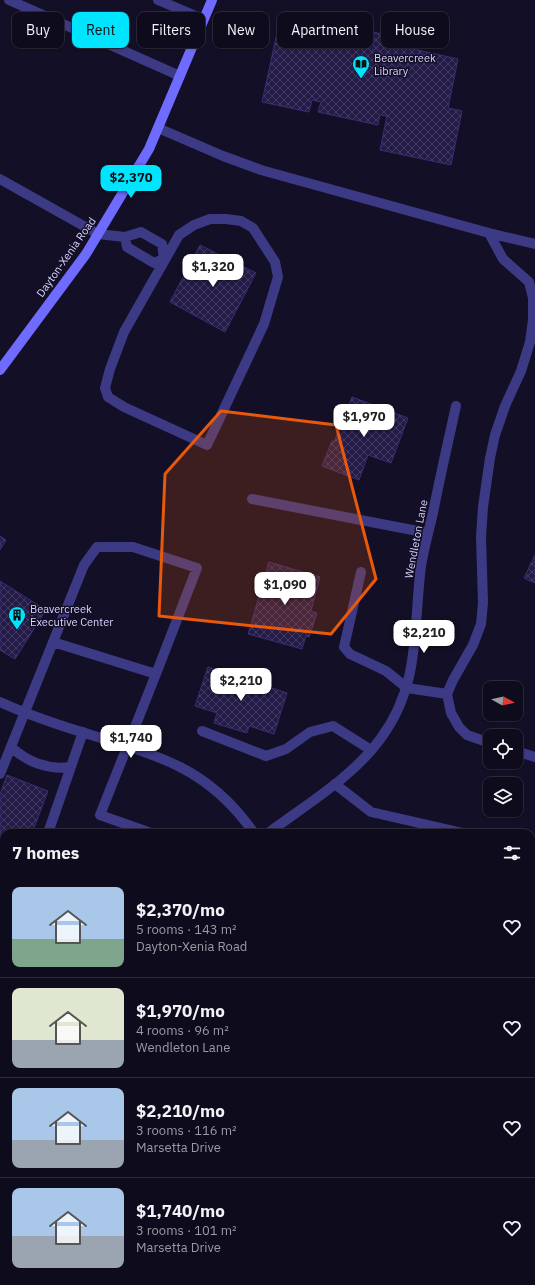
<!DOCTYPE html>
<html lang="en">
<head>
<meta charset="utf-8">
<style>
  body { margin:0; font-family:"IBM Plex Sans",sans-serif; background:#171425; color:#f1f3f6; height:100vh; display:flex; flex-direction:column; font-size:15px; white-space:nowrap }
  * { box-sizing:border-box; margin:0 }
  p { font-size:13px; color:#9b9ba3 }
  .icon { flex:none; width:22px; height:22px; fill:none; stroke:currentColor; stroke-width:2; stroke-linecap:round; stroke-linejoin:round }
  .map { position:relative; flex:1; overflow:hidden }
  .drawer { position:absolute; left:0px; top:829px; width:535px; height:456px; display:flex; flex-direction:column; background:#0e0b1c; border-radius:12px 12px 0 0; box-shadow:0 1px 3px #0004,0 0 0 1px #2e2b3b }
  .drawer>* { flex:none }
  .guide { position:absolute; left:12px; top:12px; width:511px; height:36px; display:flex; gap:8px }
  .needle { width:26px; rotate:98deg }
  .controls { position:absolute; left:483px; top:681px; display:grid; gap:8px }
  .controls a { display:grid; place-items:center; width:40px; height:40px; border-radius:8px; background:#0e0b1c; box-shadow:0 1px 3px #0004,0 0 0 1px #2e2b3b; font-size:20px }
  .price { position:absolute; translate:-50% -34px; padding:0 9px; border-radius:8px; background:#fff; color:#222; font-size:13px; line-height:26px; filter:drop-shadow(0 1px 2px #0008) }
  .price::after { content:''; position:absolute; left:50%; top:24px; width:12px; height:9px; margin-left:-6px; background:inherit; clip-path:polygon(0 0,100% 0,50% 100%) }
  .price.current { background:#00e5ff; color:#111 }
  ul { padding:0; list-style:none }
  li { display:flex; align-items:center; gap:12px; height:100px; padding:0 12px }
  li+li { border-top:1px solid #2e2b3b }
  li span { display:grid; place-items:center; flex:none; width:112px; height:80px; border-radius:8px; color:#555 }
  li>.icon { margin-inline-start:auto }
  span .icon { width:48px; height:48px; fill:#fffc; stroke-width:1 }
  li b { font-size:17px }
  h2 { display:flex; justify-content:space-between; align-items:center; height:48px; padding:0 12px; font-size:17px }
  .tag { padding:0 14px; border-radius:8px; background:#0e0b1c; box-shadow:0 1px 3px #0004,0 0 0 1px #2e2b3b; font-size:14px; line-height:36px }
  .tag.current { background:#00e5ff; color:#111 }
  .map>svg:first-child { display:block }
  .building { fill:url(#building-cross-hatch); stroke:#3b2d73 }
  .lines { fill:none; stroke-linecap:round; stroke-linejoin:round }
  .service { stroke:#3d3a85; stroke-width:10 }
  .minor { stroke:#3d3a85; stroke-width:10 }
  .secondary { stroke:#6f6bff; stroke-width:10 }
  .marked { fill:#e8590c; fill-opacity:0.2; stroke:#e8590c; stroke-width:3; stroke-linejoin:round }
  .labels { text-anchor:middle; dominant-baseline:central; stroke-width:3; stroke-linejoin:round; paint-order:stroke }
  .poi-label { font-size:11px; fill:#d9d4ff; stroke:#130f26; text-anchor:start }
  .street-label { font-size:11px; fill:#d9d4ff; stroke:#130f26 }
</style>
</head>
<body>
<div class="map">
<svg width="535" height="1285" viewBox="0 0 535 1285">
  <defs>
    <pattern id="building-cross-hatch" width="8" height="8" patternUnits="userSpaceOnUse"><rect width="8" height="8" fill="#241b47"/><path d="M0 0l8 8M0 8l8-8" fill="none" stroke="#433b63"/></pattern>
  </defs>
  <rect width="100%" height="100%" fill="#130f26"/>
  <path class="building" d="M280 19 327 29 324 43 334 45 338 25 397 37 395 45 458 59 448 108 462 111 451 165 380 150 387 116 380 115 378 125 318 112 321 102 312 100 309 112 262 102Z
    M200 245 256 273 225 332 170 302Z
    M352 397 408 418 391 463 368 455 359 480 322 466 332 441 334 442Z
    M0 536 6 540 0 550Z
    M535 555V583L524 578Z
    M269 562 320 577 311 611 317 613 309 637 306 636 302 649 248 634Z
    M0 581 46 610 15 659 0 650Z
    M208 667 287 693 274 734 249 726 247 733 214 723 217 713 195 706Z
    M7 775 48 791 32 833H4V889L0 888V794Z"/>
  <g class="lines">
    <path class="service" d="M9 0 180 76
      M158 0 203 19
      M158 128 223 156 261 170 489 233 535 244
      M210 219H226L241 221 253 228 275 262 278 277 264 324 207 445 124 407 108 397 105 388 110 369 124 332 179 235 194 225Z
      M489 233 503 259 529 282 533 298V320L530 342 521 371 505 406 495 435 490 458 483 507 481 537 483 603 481 624 473 645 453 680 447 694 451 713 459 727 467 735 490 743
      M98 234 125 237 141 232 162 244 164 259
      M125 237 127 247 154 263 164 259
      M252 499 428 533
      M361 572 344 647 350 654 386 671 407 688 447 694
      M202 731 266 756 286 749 310 732 333 726 371 750
      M11 747C27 762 48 770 70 767
      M516 751 535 757
      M0 774 84 565 97 547H133L197 568 156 674 53 642
      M335 784 371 812 463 833
      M48 833 83 732
      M151 833 100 815 156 674
      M0 909H4"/>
    <path class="minor" d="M0 179 98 234
      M0 702C37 719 81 732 121 744 141 751 161 757 180 767 210 782 235 806 254 833
      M268 833C307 804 353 777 381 738 421 684 413 628 421 566 424 548 429 530 433 513 440 477 448 442 456 406"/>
    <path class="secondary" d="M0 370 86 254 149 149 212 0"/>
  </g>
  <path class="marked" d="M221 411 336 425 376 579 331 634 159 616 165 474Z"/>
  <defs>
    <g id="library-pin" transform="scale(0.9)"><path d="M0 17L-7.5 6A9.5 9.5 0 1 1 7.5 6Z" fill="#00e5ff" stroke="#130f26"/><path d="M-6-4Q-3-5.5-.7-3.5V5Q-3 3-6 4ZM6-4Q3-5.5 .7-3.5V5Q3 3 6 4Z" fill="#111"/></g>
    <g id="building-pin" transform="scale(0.9)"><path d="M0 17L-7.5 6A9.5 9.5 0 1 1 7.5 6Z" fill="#00e5ff" stroke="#130f26"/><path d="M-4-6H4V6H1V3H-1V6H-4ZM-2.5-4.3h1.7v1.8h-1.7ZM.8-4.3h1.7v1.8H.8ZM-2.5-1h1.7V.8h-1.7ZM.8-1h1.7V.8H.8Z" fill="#111"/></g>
  </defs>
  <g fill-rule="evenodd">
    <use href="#library-pin" x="361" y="64"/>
    <use href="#building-pin" x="17" y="615"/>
  </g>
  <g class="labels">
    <g class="poi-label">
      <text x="374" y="58">Beavercreek<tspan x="374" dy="13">Library</tspan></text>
      <text x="30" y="609">Beavercreek<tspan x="30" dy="13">Executive Center</tspan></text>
    </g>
    <g class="street-label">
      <text transform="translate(66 257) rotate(-55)">Dayton-Xenia Road</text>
      <text transform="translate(416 539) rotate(-79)">Wendleton Lane</text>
    </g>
  </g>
</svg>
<div class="controls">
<a><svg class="needle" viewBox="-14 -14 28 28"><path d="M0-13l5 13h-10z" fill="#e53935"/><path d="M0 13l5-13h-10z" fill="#9b9ba3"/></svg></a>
<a><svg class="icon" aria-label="locate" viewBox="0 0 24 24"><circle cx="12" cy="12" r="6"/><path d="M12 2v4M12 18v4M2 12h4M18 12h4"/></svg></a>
<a><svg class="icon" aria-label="layers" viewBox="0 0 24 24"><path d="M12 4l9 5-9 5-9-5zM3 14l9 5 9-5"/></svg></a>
</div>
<b class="price current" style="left:131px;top:199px">$2,370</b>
<b class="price" style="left:213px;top:288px">$1,320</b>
<b class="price" style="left:364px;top:438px">$1,970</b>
<b class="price" style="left:285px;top:606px">$1,090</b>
<b class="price" style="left:424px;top:654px">$2,210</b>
<b class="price" style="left:241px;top:702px">$2,210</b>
<b class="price" style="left:131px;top:759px">$1,740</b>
<div class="guide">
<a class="tag">Buy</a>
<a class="tag current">Rent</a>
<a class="tag">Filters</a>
<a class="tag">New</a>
<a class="tag">Apartment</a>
<a class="tag">House</a>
</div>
<section class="drawer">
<h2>7 homes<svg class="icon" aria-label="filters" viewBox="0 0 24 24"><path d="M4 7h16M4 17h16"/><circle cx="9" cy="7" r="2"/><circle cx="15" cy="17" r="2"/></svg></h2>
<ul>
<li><span style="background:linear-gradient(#a9c7e8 65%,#7fa58c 0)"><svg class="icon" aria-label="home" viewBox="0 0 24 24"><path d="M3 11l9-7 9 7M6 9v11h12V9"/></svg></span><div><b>$2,370/mo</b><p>5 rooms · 143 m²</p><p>Dayton-Xenia Road</p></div><svg class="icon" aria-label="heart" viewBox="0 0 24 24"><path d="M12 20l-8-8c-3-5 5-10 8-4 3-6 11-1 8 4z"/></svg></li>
<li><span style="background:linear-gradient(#dfe7d0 65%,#9aa5b1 0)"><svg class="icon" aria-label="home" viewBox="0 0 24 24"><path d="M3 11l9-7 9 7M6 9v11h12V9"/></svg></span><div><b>$1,970/mo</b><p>4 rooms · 96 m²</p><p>Wendleton Lane</p></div><svg class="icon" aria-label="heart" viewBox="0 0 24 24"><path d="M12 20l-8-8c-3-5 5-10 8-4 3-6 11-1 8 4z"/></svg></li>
<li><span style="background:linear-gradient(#a9c7e8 65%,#9aa5b1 0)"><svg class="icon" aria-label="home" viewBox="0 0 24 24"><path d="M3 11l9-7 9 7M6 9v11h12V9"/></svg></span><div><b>$2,210/mo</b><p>3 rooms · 116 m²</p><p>Marsetta Drive</p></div><svg class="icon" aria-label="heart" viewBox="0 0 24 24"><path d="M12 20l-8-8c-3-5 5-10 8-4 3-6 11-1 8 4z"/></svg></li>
<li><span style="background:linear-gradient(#a9c7e8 60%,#9aa5b1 0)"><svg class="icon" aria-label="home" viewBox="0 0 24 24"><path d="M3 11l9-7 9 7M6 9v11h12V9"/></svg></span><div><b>$1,740/mo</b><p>3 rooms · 101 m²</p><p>Marsetta Drive</p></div><svg class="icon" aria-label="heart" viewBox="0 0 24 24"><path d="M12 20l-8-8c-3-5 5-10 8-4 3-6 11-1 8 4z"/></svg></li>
</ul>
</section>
</div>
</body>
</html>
